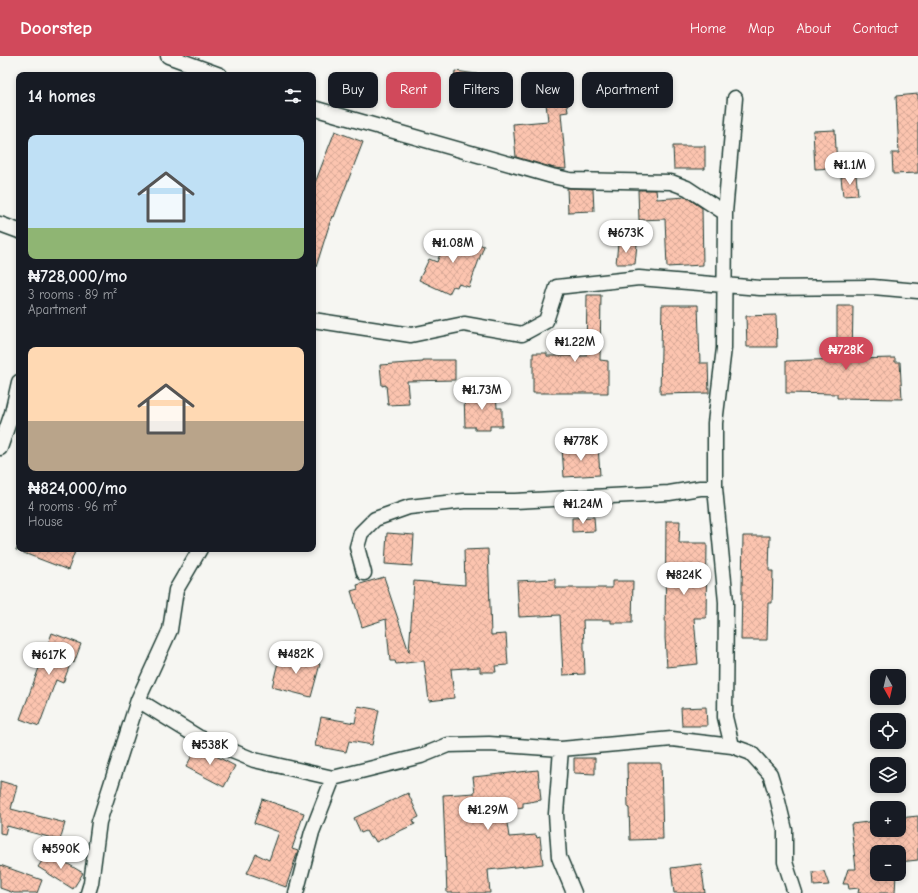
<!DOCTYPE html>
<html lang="en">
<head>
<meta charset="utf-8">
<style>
  body { margin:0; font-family:"Comic Neue",sans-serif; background:#242831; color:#f1f3f6; height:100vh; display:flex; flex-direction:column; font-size:15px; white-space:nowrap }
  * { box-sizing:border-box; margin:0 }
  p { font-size:13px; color:#9ea1a6 }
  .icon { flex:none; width:22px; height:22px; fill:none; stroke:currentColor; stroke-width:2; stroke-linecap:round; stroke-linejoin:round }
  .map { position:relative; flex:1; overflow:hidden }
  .side { position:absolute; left:16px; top:16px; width:300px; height:480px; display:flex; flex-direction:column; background:#171b24; border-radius:8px; box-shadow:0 2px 6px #0003 }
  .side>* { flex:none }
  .banner { position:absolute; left:328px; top:16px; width:380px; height:36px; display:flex; gap:8px }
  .needle { width:26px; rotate:172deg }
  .buttons { position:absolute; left:870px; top:613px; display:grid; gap:8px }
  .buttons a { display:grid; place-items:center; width:36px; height:36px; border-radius:8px; background:#171b24; box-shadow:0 2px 6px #0003; font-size:20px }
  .price { position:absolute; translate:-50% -34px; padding:0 9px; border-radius:14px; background:#fff; color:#222; font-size:13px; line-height:26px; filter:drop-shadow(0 1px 2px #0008) }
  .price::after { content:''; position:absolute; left:50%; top:24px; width:12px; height:9px; margin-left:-6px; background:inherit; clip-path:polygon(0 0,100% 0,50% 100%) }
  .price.current { background:#d1495b; color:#fff }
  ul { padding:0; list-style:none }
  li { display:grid; align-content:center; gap:8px; height:212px; padding:0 12px }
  li span { display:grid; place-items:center; height:124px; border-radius:8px; color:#555 }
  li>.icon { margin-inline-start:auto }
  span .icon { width:72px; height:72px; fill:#fffc; stroke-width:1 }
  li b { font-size:17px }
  h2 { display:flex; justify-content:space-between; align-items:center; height:48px; padding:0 12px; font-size:17px }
  .pill { padding:0 14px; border-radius:8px; background:#171b24; box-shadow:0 2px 6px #0003; font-size:14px; line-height:36px }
  .pill.current { background:#d1495b; color:#fff }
  header { display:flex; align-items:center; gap:24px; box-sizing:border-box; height:56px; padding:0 20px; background:#d1495b; color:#fff }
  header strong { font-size:19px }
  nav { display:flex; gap:22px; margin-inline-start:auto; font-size:14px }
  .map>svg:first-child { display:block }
  .building { fill:url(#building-cross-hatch); stroke:#1f3d34 }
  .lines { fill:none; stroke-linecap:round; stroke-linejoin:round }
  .minor-casing { stroke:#1f3d34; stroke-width:17 }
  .minor { stroke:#f6f6f2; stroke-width:14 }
</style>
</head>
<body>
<header>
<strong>Doorstep</strong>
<nav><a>Home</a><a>Map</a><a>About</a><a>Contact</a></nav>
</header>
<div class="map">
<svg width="918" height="837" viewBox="0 0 918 837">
  <defs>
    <pattern id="building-cross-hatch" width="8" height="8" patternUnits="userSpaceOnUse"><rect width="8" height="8" fill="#fcc4af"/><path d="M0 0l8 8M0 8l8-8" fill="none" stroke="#d8a997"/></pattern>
  </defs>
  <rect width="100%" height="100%" fill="#f6f6f2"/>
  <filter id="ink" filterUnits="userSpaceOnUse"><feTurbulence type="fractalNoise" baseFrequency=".025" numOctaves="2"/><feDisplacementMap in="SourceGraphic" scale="8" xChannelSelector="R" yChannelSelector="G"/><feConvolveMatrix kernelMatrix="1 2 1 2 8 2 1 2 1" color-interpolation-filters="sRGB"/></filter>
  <g filter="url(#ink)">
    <path class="building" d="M455 15 484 19 480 47 451 43Z
      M563 19 568 56 561 57 566 113 554 112 516 101 513 68 548 65 543 21Z
      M918 38V117L893 118 892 97H899L896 40Z
      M835 74 837 112 815 113 813 75Z
      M335 75 363 86 334 161 332 160 316 211 313 210V132Z
      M673 90H705V113H674Z
      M856 119 858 139 843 140 841 121Z
      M567 132 593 133 594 155 568 156Z
      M638 134H656L657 143 686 141 702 152 703 209 667 211 665 163 639 164Z
      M448 177 484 190 469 231 458 228 457 231 453 230 449 238 419 224 429 203 437 206Z
      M618 187 637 188 635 208H616Z
      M587 239H601L600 304 608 305V337H533V297H547V300H586Z
      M662 249H698L700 307H708L709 337 660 338Z
      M837 250H853L852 303 895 302V306H900L902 343 837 342V338L786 337V305L837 303Z
      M776 259 777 291H747L746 260Z
      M423 304H455V324L407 325 409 348 388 349 386 329 382 330 380 309 423 306Z
      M496 336 497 352H502V370H490V374H475V371H465L464 337Z
      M598 390 600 419 564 421 562 392Z
      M594 461 595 475 572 476V462Z
      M666 465H680L679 487H707L706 562H694L698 608 667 611 665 582Z
      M387 477 414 479 412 510 385 508Z
      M743 480H770L769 515H773L772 547H768L767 584H741Z
      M16 493H76L68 514 16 494Z
      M488 493 491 579 506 578 508 609 495 610 496 616H480V611L451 613 454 642 429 645 424 605 396 608 395 605H390L386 563 362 571 351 535 358 533 357 529 384 521 409 596 414 525 465 529 464 494Z
      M555 523V532H612V525H633L632 567H611V564H583L585 618 563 619 560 559 519 561 517 525Z
      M52 577 81 588 74 607 71 606 63 627 56 624 39 670 20 663Z
      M280 598 320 608 311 641 272 631Z
      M358 650 379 654 372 689 349 685 346 696 315 690 321 661 355 667Z
      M706 651 707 670H682L681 652Z
      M197 690 235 710 224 731 186 711Z
      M574 702H595V718L574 717Z
      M627 707H661L663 783 630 784 629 752H628Z
      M538 714 541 744 523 747V751L505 754 509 781 536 779 537 782 540 781 543 808 488 814 490 837H447L443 739 475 737 473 721Z
      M0 725 17 730 11 753 65 767 60 784 7 770 5 778 0 777Z
      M408 737 419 761 413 764 415 768 376 786 373 781 370 782 366 775 361 777 354 762Z
      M262 743 304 757 292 793 298 795 286 831 247 817 256 798 269 804 279 776 254 767Z
      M918 760V804L899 806V796H877V818H896L895 837H858L859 832 849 833 848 828H843L848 813H856L851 768 877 765V774H899V762Z
      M48 796 83 817 73 833 38 811Z
      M701 808 705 837H674L671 812Z
      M0 809 42 824 37 837H14L0 832Z
      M824 815 829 829 814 830 813 816Z"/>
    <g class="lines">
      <g class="minor-casing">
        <path id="minor" d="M168 0 220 19
          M735 42 725 157 724 292 715 367V432L726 546 725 661 732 690 751 697 770 718 777 741 785 774V806L795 837
          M313 52 552 120 570 124 671 126 687 132 725 157
          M0 168 19 175
          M313 264 411 279 464 268 522 278 546 265 557 231 639 222 760 232 873 231 918 235
          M0 392 12 357 19 326
          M364 517 357 491 361 477 375 463 409 451 464 445H515L669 437 700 432H715
          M138 644 198 681 254 704 333 722 421 700 448 689 489 688 561 693 556 758 559 801 574 837
          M561 693 672 683 732 690
          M88 837 91 827 99 766 138 644 170 574 176 534 200 493
          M296 837 312 776 333 722"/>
      </g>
      <use href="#minor" class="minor"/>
    </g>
  </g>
</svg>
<div class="buttons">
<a><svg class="needle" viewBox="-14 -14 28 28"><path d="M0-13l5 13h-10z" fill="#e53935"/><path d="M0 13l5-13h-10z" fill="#9ea1a6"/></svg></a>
<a><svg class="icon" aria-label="locate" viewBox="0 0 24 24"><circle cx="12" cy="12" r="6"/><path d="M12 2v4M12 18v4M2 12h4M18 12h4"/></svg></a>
<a><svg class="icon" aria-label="layers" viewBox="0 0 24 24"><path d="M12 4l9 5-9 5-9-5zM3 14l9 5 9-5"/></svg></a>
<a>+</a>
<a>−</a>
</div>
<b class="price" style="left:850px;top:130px">₦1.1M</b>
<b class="price" style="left:626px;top:198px">₦673K</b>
<b class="price" style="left:453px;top:208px">₦1.08M</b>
<b class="price" style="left:575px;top:307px">₦1.22M</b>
<b class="price current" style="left:846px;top:315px">₦728K</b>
<b class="price" style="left:482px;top:355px">₦1.73M</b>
<b class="price" style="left:581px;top:406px">₦778K</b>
<b class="price" style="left:583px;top:469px">₦1.24M</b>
<b class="price" style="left:684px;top:540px">₦824K</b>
<b class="price" style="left:296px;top:619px">₦482K</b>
<b class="price" style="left:49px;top:620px">₦617K</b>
<b class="price" style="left:210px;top:710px">₦538K</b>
<b class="price" style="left:488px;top:775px">₦1.29M</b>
<b class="price" style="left:61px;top:814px">₦590K</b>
<div class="banner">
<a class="pill">Buy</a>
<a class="pill current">Rent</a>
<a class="pill">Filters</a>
<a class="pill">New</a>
<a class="pill">Apartment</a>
</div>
<section class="side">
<h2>14 homes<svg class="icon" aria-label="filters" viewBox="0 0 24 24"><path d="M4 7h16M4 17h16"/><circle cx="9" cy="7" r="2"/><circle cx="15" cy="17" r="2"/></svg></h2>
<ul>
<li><span style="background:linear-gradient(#bfe0f5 75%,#8fb573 0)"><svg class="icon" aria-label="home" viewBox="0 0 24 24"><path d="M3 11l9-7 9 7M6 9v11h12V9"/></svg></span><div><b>₦728,000/mo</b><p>3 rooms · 89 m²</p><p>Apartment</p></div></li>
<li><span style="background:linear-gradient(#ffd9b3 60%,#b9a48a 0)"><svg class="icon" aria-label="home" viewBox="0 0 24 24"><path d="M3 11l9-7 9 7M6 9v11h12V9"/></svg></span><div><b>₦824,000/mo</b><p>4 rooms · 96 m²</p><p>House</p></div></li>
</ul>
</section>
</div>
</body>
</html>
